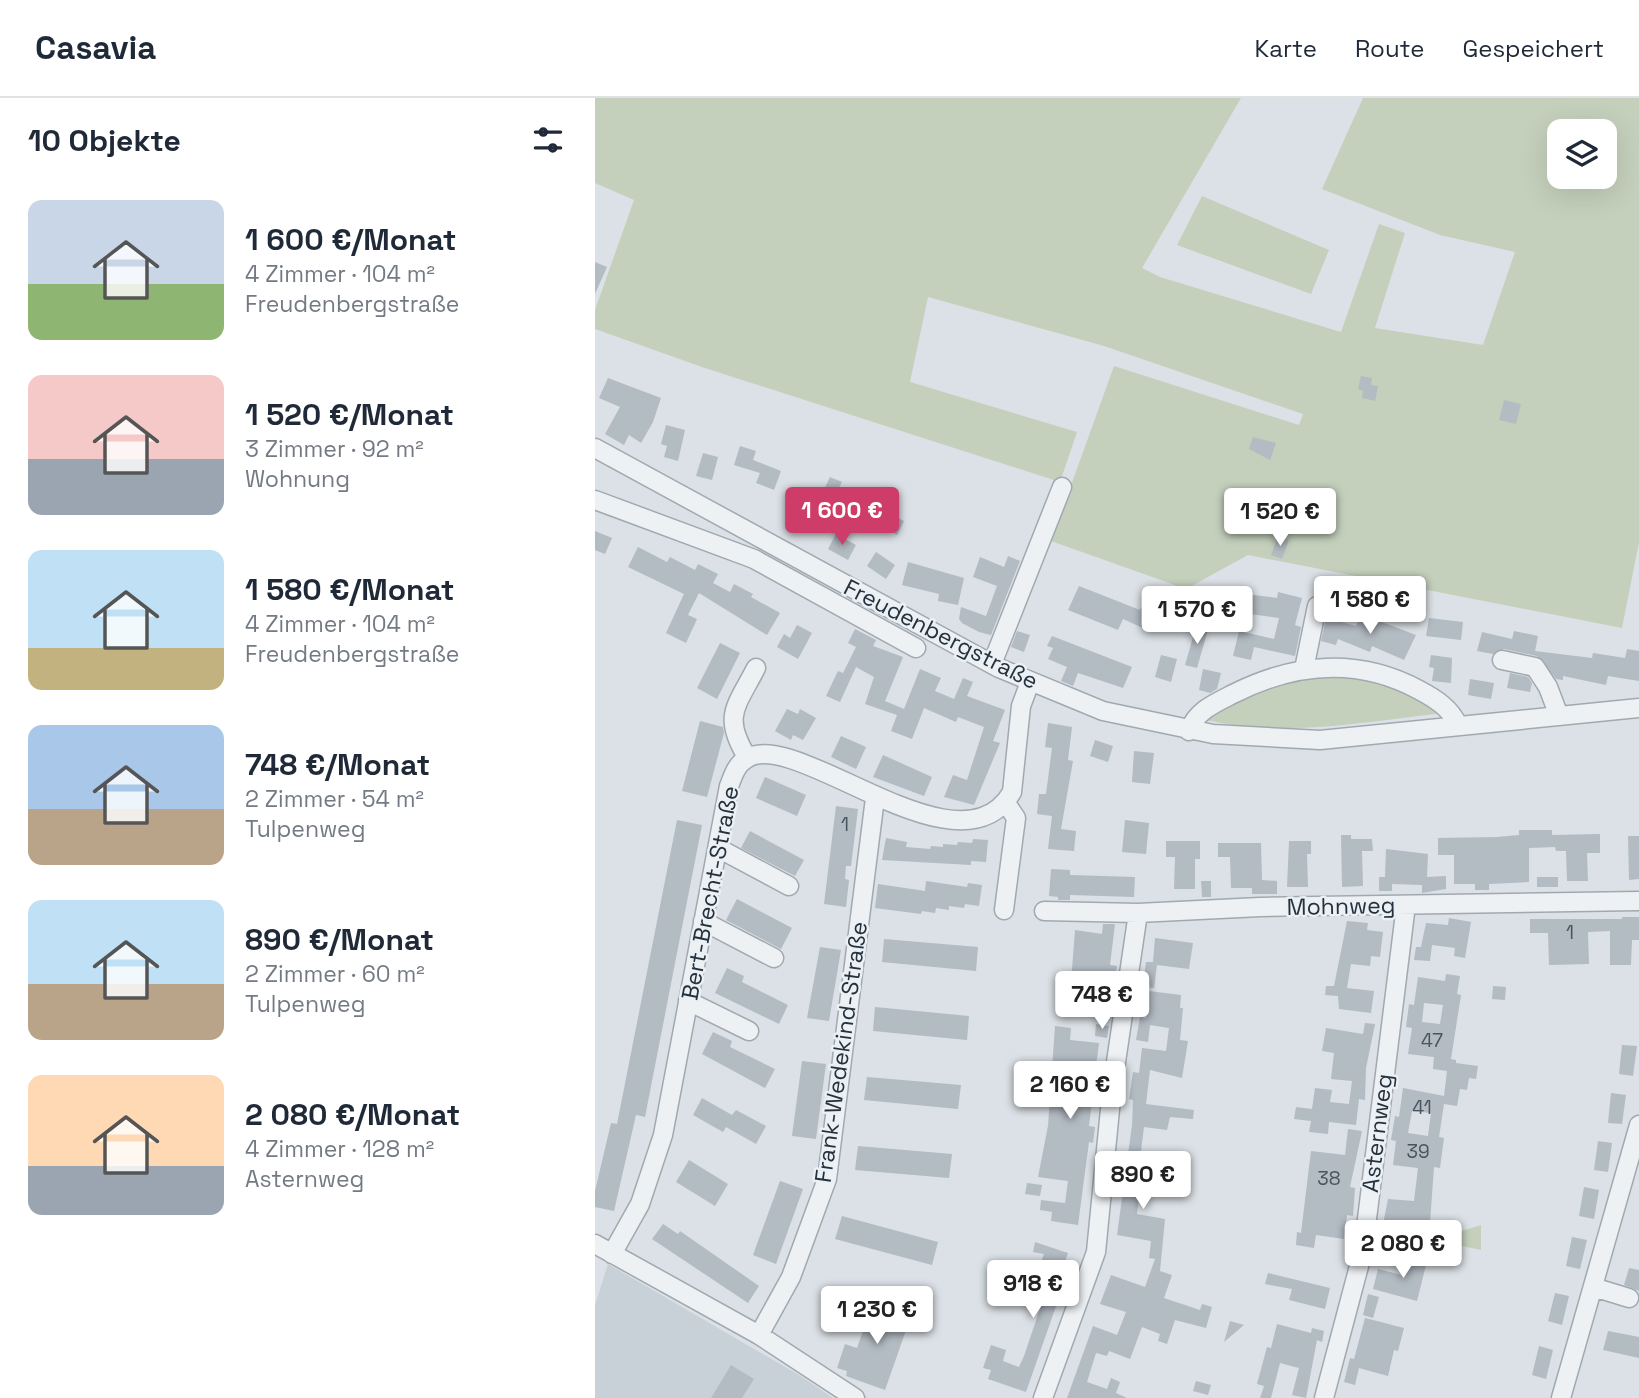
<!DOCTYPE html>
<html lang="de">
<head>
<meta charset="utf-8">
<style>
  body { margin:0; font-family:"Space Grotesk",sans-serif; background:#f6f6f7; color:#1f2937; height:100vh; display:flex; flex-direction:column; font-size:26px; white-space:nowrap }
  * { box-sizing:border-box; margin:0 }
  p { font-size:23px; color:#747a83 }
  .icon { flex:none; width:38px; height:38px; fill:none; stroke:currentColor; stroke-width:2; stroke-linecap:round; stroke-linejoin:round }
  .map { position:relative; flex:1; overflow:hidden }
  .sheet { display:flex; flex-direction:column; background:#fff; width:595px }
  .sheet>* { flex:none }
  .fabs { position:absolute; left:952px; top:21px; display:grid; gap:14px }
  .fabs a { display:grid; place-items:center; width:70px; height:70px; border-radius:14px; background:#fff; box-shadow:0 7px 28px #0002; font-size:35px }
  .price { position:absolute; translate:-50% -60px; padding:0 16px; border-radius:7px; background:#fff; color:#222; font-size:23px; line-height:46px; filter:drop-shadow(0 2px 4px #0008) }
  .price::after { content:''; position:absolute; left:50%; top:42px; width:21px; height:16px; margin-left:-10px; background:inherit; clip-path:polygon(0 0,100% 0,50% 100%) }
  .price.on { background:#ce3d6a; color:#fff }
  ul { padding:0; list-style:none }
  li { display:flex; align-items:center; gap:21px; height:175px; padding:0 28px }
  li span { display:grid; place-items:center; flex:none; width:196px; height:140px; border-radius:14px; color:#555 }
  li>.icon { margin-inline-start:auto }
  span .icon { width:84px; height:84px; fill:#fffc; stroke-width:1 }
  li b { font-size:30px }
  h2 { display:flex; justify-content:space-between; align-items:center; height:84px; padding:0 28px; font-size:30px }
  header { display:flex; align-items:center; gap:42px; box-sizing:border-box; height:98px; padding:0 35px; background:#fff; border-bottom:2px solid #e0e1e3 }
  header strong { font-size:33px }
  nav { display:flex; gap:38px; margin-inline-start:auto; font-size:24px }
  main { display:flex; flex:1; min-height:0 }
  .map>svg:first-child { display:block }
  .built { fill:#c9d1d8 }
  .green { fill:#c4d0bc; fill-rule:evenodd }
  .building { fill:#b3bbc3; fill-rule:evenodd }
  .lines { fill:none; stroke-linecap:round; stroke-linejoin:round }
  .minor-casing { stroke:#a1a9b0; stroke-width:21 }
  .minor { stroke:#eef1f4; stroke-width:18 }
  .labels { text-anchor:middle; dominant-baseline:central; stroke-width:5; stroke-linejoin:round; paint-order:stroke }
  .number-label { font-size:19px; fill:#48545e }
  .street-label { font-size:23px; fill:#25313c; stroke:#eaf0f4 }
</style>
</head>
<body>
<header>
<strong>Casavia</strong>
<nav><a>Karte</a><a>Route</a><a>Gespeichert</a></nav>
</header>
<main>
<section class="sheet">
<h2>10 Objekte<svg class="icon" aria-label="filters" viewBox="0 0 24 24"><path d="M4 7h16M4 17h16"/><circle cx="9" cy="7" r="2"/><circle cx="15" cy="17" r="2"/></svg></h2>
<ul>
<li><span style="background:linear-gradient(#c9d6e8 60%,#8fb573 0)"><svg class="icon" aria-label="home" viewBox="0 0 24 24"><path d="M3 11l9-7 9 7M6 9v11h12V9"/></svg></span><div><b>1 600 €/Monat</b><p>4 Zimmer · 104 m²</p><p>Freudenbergstraße</p></div></li>
<li><span style="background:linear-gradient(#f6c9c9 60%,#9aa5b1 0)"><svg class="icon" aria-label="home" viewBox="0 0 24 24"><path d="M3 11l9-7 9 7M6 9v11h12V9"/></svg></span><div><b>1 520 €/Monat</b><p>3 Zimmer · 92 m²</p><p>Wohnung</p></div></li>
<li><span style="background:linear-gradient(#bfe0f5 70%,#c2b280 0)"><svg class="icon" aria-label="home" viewBox="0 0 24 24"><path d="M3 11l9-7 9 7M6 9v11h12V9"/></svg></span><div><b>1 580 €/Monat</b><p>4 Zimmer · 104 m²</p><p>Freudenbergstraße</p></div></li>
<li><span style="background:linear-gradient(#a9c7e8 60%,#b9a48a 0)"><svg class="icon" aria-label="home" viewBox="0 0 24 24"><path d="M3 11l9-7 9 7M6 9v11h12V9"/></svg></span><div><b>748 €/Monat</b><p>2 Zimmer · 54 m²</p><p>Tulpenweg</p></div></li>
<li><span style="background:linear-gradient(#bfe0f5 60%,#b9a48a 0)"><svg class="icon" aria-label="home" viewBox="0 0 24 24"><path d="M3 11l9-7 9 7M6 9v11h12V9"/></svg></span><div><b>890 €/Monat</b><p>2 Zimmer · 60 m²</p><p>Tulpenweg</p></div></li>
<li><span style="background:linear-gradient(#ffd9b3 65%,#9aa5b1 0)"><svg class="icon" aria-label="home" viewBox="0 0 24 24"><path d="M3 11l9-7 9 7M6 9v11h12V9"/></svg></span><div><b>2 080 €/Monat</b><p>4 Zimmer · 128 m²</p><p>Asternweg</p></div></li>
</ul>
</section>
<div class="map">
<svg width="1044" height="1300" viewBox="0 0 1044 1300">
  <rect width="100%" height="100%" fill="#dbe1e6"/>
  <path class="built" d="M13 1166 204 1277 238 1300H0V1207Z"/>
  <path class="green" d="M0 0H646L547 170 565 179 746 234 784 126 810 135 780 230 888 247 920 154 845 137 727 91 768 0H1044V444L1027 530 653 457 591 491 456 443 519 268 704 327 708 316 509 248 333 199 315 284 482 334 465 384 107 269 0 231V212L39 102 0 85ZM964 33H1010V79H964Z
    M607 98 734 152 716 196 582 147Z
    M709 576 781 581 817 596 847 615C770 624 689 640 611 622L644 598Z
    M886 1127V1152L839 1142Z"/>
  <path class="building" d="M0 164 12 169 0 196Z
    M766 278 777 280 776 287 783 288 780 303 767 300 768 293 763 291Z
    M13 280 66 300 58 324 46 345 34 337 29 347 10 336 25 309 4 300Z
    M909 302 926 306 921 326 904 322Z
    M71 327 90 332 83 363 69 359 72 348 66 346Z
    M658 339 681 345 675 362 654 351Z
    M145 348 161 353 158 362 186 373 179 392 161 385 165 375 139 367Z
    M108 355 123 359 117 382 101 378Z
    M235 379 247 384 228 422 199 407 207 391 225 400Z
    M262 399 309 423 302 437 255 413Z
    M0 433 17 440 10 456 0 452Z
    M241 436 261 447 253 462 233 451Z
    M683 438 694 442 687 461 676 457Z
    M43 449 72 464 75 459 100 472 103 466 123 476 118 485 135 494 139 486 158 496 156 499 185 515 172 537 104 495 93 517 102 521 91 545 71 535 89 496 33 469Z
    M281 454 300 467 291 481 272 468Z
    M413 458 425 463 396 537 384 534 367 525 364 521 366 509 391 518 402 488 378 479 385 459 409 469Z
    M313 464 369 480 363 507 343 503 344 496 307 487Z
    M484 488 545 512 548 506 559 511 550 531 528 521 523 532 473 512Z
    M683 494 707 500 700 527 706 529 700 558 659 549 656 562 638 558 644 533 679 541 684 520 640 514 643 495 682 500Z
    M766 516 821 537 809 562 777 548 775 554 743 541 741 547 726 543 731 520 761 528Z
    M834 520 868 524 866 542 831 538Z
    M602 525 614 528 602 570 590 567Z
    M202 527 217 535 203 561 182 549 189 536 195 540Z
    M260 531 281 542 278 548 308 559 290 603 309 611 325 571 346 580 340 593 359 601 368 580 378 584 372 598 410 612 398 643 405 645 379 707 349 699 358 677 372 682 389 629 363 619 361 624 329 610 317 641 296 633 302 617 270 606 279 579 261 569 245 604 231 598 243 573 248 575 261 549 253 545Z
    M422 533 435 537 429 554 416 549Z
    M919 533 943 538 940 553 997 560 998 555 1030 560 1032 551 1044 553V583L1013 578 1011 587 968 578V582L961 581 942 558 909 551 898 556 882 553 887 534 917 541Z
    M457 538 537 569 528 590 483 575 478 588 466 583 472 569 453 561 458 550 452 548Z
    M125 545 145 555 122 601 102 590Z
    M566 557 582 561 576 584 560 579Z
    M836 557 857 560 856 585 837 583 839 570 834 569Z
    M608 571 626 575 622 591 615 595 604 592Z
    M915 575 933 579 937 585 935 594 912 590Z
    M875 581 899 585 896 601 873 597Z
    M192 611 203 616 205 611 221 620 208 642 198 637 196 642 180 633Z
    M105 623 128 629 129 635 112 699 87 693Z
    M453 625 477 629 473 662 478 663 466 731 481 733 479 753 453 751 457 718 442 716 444 696H451L457 650 450 649Z
    M246 638 271 649 261 671 236 659Z
    M500 642 518 648 513 664 495 658Z
    M539 653 559 655 555 686 537 684Z
    M288 657 337 679 329 698 278 679Z
    M170 679 211 697 202 718 161 700Z
    M241 708 263 711 256 768H251L250 781 254 782 251 809 229 806Z
    M82 722 107 727 50 1019 41 1017 19 1113 0 1109V1093L16 1025 22 1026Z
    M530 722 554 725 551 756 527 754Z
    M924 732H957V737L1005 736V755H992L993 783H972L971 753H961L960 749 934 750V784L894 786V792H880V786H859V757H843V740L902 739 924 737Z
    M155 733 209 762 200 778 146 750Z
    M746 737H756V741H777L778 753H767L768 788 747 789Z
    M1033 738H1044V781L1034 782Z
    M291 740 312 744 311 749 335 751 336 748 348 749V746L362 747 363 744 377 745 378 741 393 742 391 764 376 763V767L287 762Z
    M571 743H605V761H600V791H579L580 759H571Z
    M694 743H716V756H712L713 789H692Z
    M623 745H666L667 782 682 783V796H657V790H636L635 759H623Z
    M791 751 833 756 832 779 851 778V791L827 795V787L797 786V793H784V779H790Z
    M456 771 475 772V777L540 779 539 799 475 797V802H463V799L454 798Z
    M942 779H963V789H942Z
    M331 783 372 789 373 785 387 787 384 808 370 806 369 810 354 808V812L341 810 340 815 327 813 326 816 280 810 283 786 330 793Z
    M606 783H616V799H607Z
    M142 801 197 830 186 851 131 822Z
    M1027 819H1044V842H1037L1036 867H1015V833L993 834 994 866 954 867 953 835H935V821H1027Z
    M854 820 876 824 870 860 859 858 860 850 837 847 835 863 819 862 821 849H826L831 825 853 827Z
    M752 823 773 825 772 832 788 834 785 859 776 858 775 868 756 866 752 890 779 893 776 915 744 911 743 898 730 897 731 888H739Z
    M508 826H520L515 867 522 868 520 881 513 880 509 914 474 910 480 832 507 836Z
    M560 840 598 845 594 871 562 867 559 890 548 889 551 864H558Z
    M289 841 383 849 381 873 287 864Z
    M225 849 246 852 234 923 212 920Z
    M132 870 149 878 147 884 193 907 184 926 120 895Z
    M851 876 865 878 862 896 866 897 856 961 861 962V965L883 968 881 981 874 980 872 992 865 991 862 1008 849 1006 844 1039 849 1040 845 1070 839 1069 834 1139 801 1136 800 1143 785 1141 793 1101 819 1103 823 1070 798 1067 801 1043 796 1042 800 1018 804 1019 808 990 849 998 852 973 838 971 839 959 813 956 817 930 811 929 814 906 819 907 823 879 850 883ZM829 905 848 907 845 926 827 924ZM817 1013 836 1015 833 1038 813 1035Z
    M898 888 911 889 910 902 897 901Z
    M554 893 586 897 585 910H588L585 942 593 943 587 980 555 972 551 1006 599 1012 598 1021 575 1019 572 1032 549 1029 546 1053 569 1056 563 1095 545 1093 542 1116 570 1121 565 1173 577 1177 569 1200 605 1212 607 1206 617 1209 611 1230 580 1222 572 1246 563 1243 565 1236 547 1229 535 1261 514 1253 512 1258 501 1255 492 1284 512 1291 516 1280 525 1284 521 1295 532 1300H472L498 1228 522 1237 531 1214 505 1206 516 1177 550 1189 560 1161 554 1160 556 1143 522 1137 537 1027 538 1002 534 1001 538 974 544 975 547 950 571 953 574 930 555 927 553 944 541 942 545 919 551 920Z
    M280 909 374 918 372 942 278 933Z
    M770 925 780 926 771 970 770 1002 764 1001 761 1027 734 1024 733 1036 714 1034 716 1023 699 1021 701 1009 717 1011 720 990 737 992 735 1004 754 1006 757 983 736 981 739 955 727 953 731 930 768 936Z
    M501 926 514 928 512 940 500 938Z
    M460 928 476 930 475 942 504 945 501 969 509 970 505 996 498 995 494 1028 500 1029 498 1045 494 1044 483 1127 456 1123 457 1114 445 1112 446 1102 470 1105 473 1083 443 1079 453 1028Z
    M118 934 137 943 135 949 180 971 170 990 107 956Z
    M1027 947 1042 948 1038 978 1024 976Z
    M207 963 231 966 221 1041 197 1038Z
    M272 979 366 987 363 1011 269 1002Z
    M1016 995 1031 997 1027 1026 1013 1025Z
    M107 1000 137 1017 141 1012 171 1028 161 1046 131 1029 128 1034 98 1017Z
    M753 1031 767 1033 755 1089 760 1090 758 1118 752 1117 749 1141 721 1137 719 1150 701 1147 702 1134 706 1135 716 1053 750 1057Z
    M1003 1043 1017 1045 1013 1074 999 1072Z
    M263 1048 357 1056 354 1080 260 1072Z
    M94 1062 133 1086 120 1108 81 1084Z
    M185 1083 208 1091 181 1166 158 1157Z
    M432 1085 447 1087 445 1098 430 1096Z
    M989 1089 1004 1092 999 1121 984 1118Z
    M247 1118 343 1144 337 1167 240 1141Z
    M68 1126 83 1136 85 1133 164 1188 153 1205 57 1141Z
    M977 1139 992 1142 985 1171 971 1168Z
    M440 1144 473 1155 468 1169 474 1171 431 1294 393 1281 396 1272 388 1270 396 1247 411 1252 408 1263 424 1269 429 1258 450 1196 426 1188 431 1172 442 1175 449 1156 438 1154Z
    M811 1158 832 1163 822 1203 778 1191 783 1171 807 1177Z
    M1034 1170 1044 1172V1193L1029 1187Z
    M673 1175 735 1190 730 1211 694 1202 697 1191 670 1186Z
    M960 1195 974 1198 967 1227 953 1223Z
    M773 1196 784 1199 778 1220 768 1217Z
    M279 1202 317 1215 290 1292 251 1278 252 1273 242 1270 250 1246 262 1250Z
    M770 1220 809 1230 803 1253 799 1252 793 1278 764 1270 760 1287 749 1284 755 1260 759 1261Z
    M635 1223 649 1227 629 1244Z
    M682 1226 716 1235 717 1230 729 1233 727 1244 722 1242 711 1300 697 1297 704 1270 685 1265 676 1300H665L669 1288 662 1286 672 1249 676 1250Z
    M1013 1233 1044 1239V1260L1008 1252Z
    M944 1248 958 1252 951 1281 937 1277Z
    M136 1267 159 1281 147 1300H116Z
    M601 1283 616 1287 613 1297 598 1293Z"/>
  <g class="lines">
    <g class="minor-casing">
      <path id="minor" d="M0 350 404 570 508 613 618 636 725 642 1044 610
        M0 402 159 461 321 550
        M907 562 940 569 953 589 964 618
        M397 566 467 389
        M709 571 722 508
        M594 633C601 613 620 605 638 596 699 565 763 559 824 592 841 601 855 610 863 627
        M152 659C127 618 141 609 161 570
        M123 750 194 788
        M409 812 421 720 411 705
        M449 813 543 815 665 809 1044 803
        M108 823 179 860
        M93 903 154 933
        M0 1146 164 1237 260 1300
        M17 1156 45 1106 68 1037 134 688C138 678 141 667 151 661 200 627 364 784 417 694L426 608 435 584
        M998 1189 1034 1200
        M164 1237 196 1179 232 1081 280 700
        M448 1300 501 1154 517 991 543 815
        M729 1300 768 1153 811 807
        M966 1300 1044 1027"/>
    </g>
    <use href="#minor" class="minor"/>
  </g>
  <g class="labels">
    <g class="number-label">
      <text x="250" y="726">1</text>
      <text x="975" y="834">1</text>
      <text x="837" y="942">47</text>
      <text x="827" y="1009">41</text>
      <text x="823" y="1053">39</text>
      <text x="734" y="1080">38</text>
    </g>
    <g class="street-label">
      <text transform="translate(346 536) rotate(27)">Freudenbergstraße</text>
      <text transform="translate(115 795) rotate(-79)">Bert-Brecht-Straße</text>
      <text transform="translate(746 808) rotate(-1)">Mohnweg</text>
      <text transform="translate(246 954) rotate(-82)">Frank-Wedekind-Straße</text>
      <text transform="translate(782 1035) rotate(-83)">Asternweg</text>
    </g>
  </g>
</svg>
<div class="fabs">
<a><svg class="icon" aria-label="layers" viewBox="0 0 24 24"><path d="M12 4l9 5-9 5-9-5zM3 14l9 5 9-5"/></svg></a>
</div>
<b class="price on" style="left:247px;top:449px">1 600 €</b>
<b class="price" style="left:685px;top:450px">1 520 €</b>
<b class="price" style="left:775px;top:538px">1 580 €</b>
<b class="price" style="left:602px;top:548px">1 570 €</b>
<b class="price" style="left:507px;top:933px">748 €</b>
<b class="price" style="left:475px;top:1023px">2 160 €</b>
<b class="price" style="left:548px;top:1113px">890 €</b>
<b class="price" style="left:808px;top:1182px">2 080 €</b>
<b class="price" style="left:438px;top:1222px">918 €</b>
<b class="price" style="left:282px;top:1248px">1 230 €</b>
</div>
</main>
</body>
</html>
